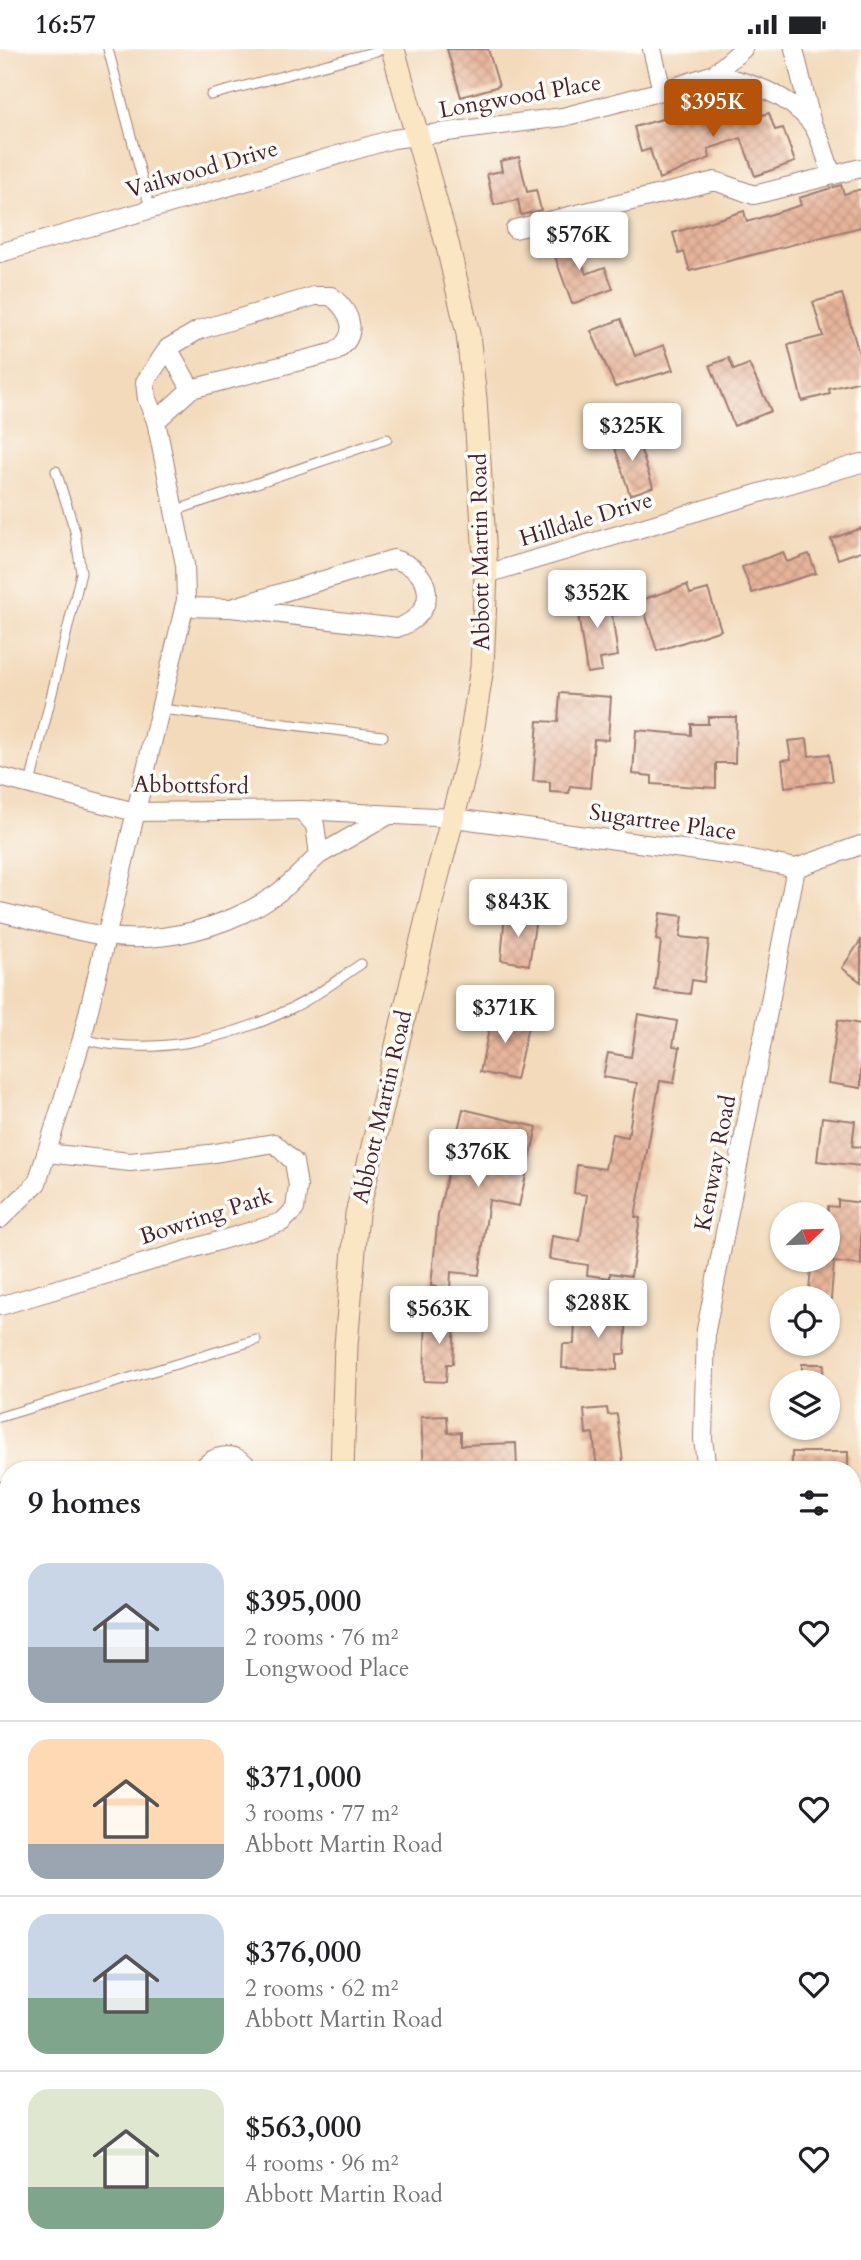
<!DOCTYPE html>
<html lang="en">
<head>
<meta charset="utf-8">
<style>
  body { margin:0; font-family:Cardo,serif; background:#f2f2f2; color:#202124; height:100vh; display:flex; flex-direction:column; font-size:26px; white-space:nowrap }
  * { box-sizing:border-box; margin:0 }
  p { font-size:23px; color:#757577 }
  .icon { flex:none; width:38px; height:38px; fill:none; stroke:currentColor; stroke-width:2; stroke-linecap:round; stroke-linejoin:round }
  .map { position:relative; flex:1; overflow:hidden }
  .side { position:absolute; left:0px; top:1412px; width:861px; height:800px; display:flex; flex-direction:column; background:#fff; border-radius:28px 28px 0 0; box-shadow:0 2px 5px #0004 }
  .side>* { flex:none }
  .needle { width:46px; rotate:67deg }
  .controls { position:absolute; left:770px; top:1153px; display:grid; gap:14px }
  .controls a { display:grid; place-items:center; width:70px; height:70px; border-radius:50%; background:#fff; box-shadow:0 2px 5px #0004; font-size:35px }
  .price { position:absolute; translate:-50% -60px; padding:0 16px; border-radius:7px; background:#fff; color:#222; font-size:23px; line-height:46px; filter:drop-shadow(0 2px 4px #0008) }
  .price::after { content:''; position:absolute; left:50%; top:42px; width:21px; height:16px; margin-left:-10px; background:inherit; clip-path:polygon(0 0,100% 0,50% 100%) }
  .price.current { background:#b45309; color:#fff }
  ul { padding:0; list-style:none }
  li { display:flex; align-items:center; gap:21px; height:175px; padding:0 28px }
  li+li { border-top:2px solid #e0e0e0 }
  li span { display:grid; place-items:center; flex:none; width:196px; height:140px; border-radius:21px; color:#555 }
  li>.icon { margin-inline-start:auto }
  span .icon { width:84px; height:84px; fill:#fffc; stroke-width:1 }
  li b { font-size:30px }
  h2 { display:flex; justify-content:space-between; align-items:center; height:84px; padding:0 28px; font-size:30px }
  .status { display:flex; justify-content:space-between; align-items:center; height:49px; padding:0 35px; background:#fff; direction:ltr }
  .status svg { height:19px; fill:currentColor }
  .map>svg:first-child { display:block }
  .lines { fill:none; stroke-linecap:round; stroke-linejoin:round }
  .stream { stroke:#53b8d1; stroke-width:5 }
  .building { fill:url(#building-cross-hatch) }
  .service-casing { stroke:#9e7c73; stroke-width:11 }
  .minor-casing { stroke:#9e7c73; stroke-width:20 }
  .secondary-casing { stroke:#9e7c73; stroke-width:25 }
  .service { stroke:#fff; stroke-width:9 }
  .minor { stroke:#fff; stroke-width:18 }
  .secondary { stroke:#fbe6c4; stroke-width:23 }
  .labels { text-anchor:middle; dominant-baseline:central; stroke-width:7; stroke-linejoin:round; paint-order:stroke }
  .street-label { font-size:23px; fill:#4a1f2b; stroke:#fdfcf7 }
</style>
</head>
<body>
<div class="status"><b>16:57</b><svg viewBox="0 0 49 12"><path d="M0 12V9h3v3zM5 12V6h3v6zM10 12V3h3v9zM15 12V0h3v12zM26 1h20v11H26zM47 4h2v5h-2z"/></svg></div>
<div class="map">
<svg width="861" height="2211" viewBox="0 0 861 2211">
  <defs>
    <pattern id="building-cross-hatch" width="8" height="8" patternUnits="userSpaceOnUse" patternTransform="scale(1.75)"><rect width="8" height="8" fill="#e6b49a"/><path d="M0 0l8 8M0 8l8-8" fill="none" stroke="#c79a85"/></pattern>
  </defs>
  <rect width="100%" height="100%" fill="#fdfcf7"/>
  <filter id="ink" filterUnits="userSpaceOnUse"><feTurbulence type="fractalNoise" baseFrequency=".0143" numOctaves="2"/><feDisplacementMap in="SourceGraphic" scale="14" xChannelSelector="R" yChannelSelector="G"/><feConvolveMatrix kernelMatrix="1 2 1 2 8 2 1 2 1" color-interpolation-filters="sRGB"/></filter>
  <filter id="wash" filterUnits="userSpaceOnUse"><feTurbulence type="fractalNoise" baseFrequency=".00686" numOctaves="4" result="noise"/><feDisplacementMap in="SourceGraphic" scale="28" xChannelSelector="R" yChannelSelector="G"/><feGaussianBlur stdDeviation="1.57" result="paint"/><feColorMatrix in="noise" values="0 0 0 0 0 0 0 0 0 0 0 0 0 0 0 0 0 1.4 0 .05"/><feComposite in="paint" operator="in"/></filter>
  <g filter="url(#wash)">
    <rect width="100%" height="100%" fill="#f3dabb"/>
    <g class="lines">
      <path class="stream" d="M859 2148 861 2146
        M785 2211 791 2203"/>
    </g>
    <g id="blocks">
      <path class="building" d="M447 0H488L499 37 461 48Z
        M719 54 723 66 752 56 756 68 769 64 775 81 783 79 795 113 755 127 741 89 708 100 710 109 659 130 650 100 641 103 634 78Z
        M519 108 527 143 536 141 541 161 521 166 518 151 494 156 487 125 502 122 500 112Z
        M841 136 844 145 861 140V178L690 222 684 203 679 205 673 184 744 162 747 173 801 156 799 149Z
        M572 186 586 225 605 218 613 240 572 255 550 194Z
        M842 245 861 312V332L829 340 830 345 802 352 788 296 823 287 813 253Z
        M621 270 635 307 664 296 673 321 615 338 591 282Z
        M729 309 734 321 749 315 771 362 734 377 710 316Z
        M635 383 653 438 630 446 612 390Z
        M861 479V502L838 510 831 490Z
        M783 503 787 513 809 505 816 524 752 544 742 518Z
        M687 536 690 545 708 540 721 581 657 602 641 551Z
        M614 546 617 566H612L618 607 600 610 602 622 587 624 576 552Z
        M560 644 611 648 608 691 594 690 590 739 570 737 569 744 550 743V733L533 732 538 672 558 673Z
        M708 668H736L735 714H716V739L652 735V727L633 725 636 681 691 686V675H708Z
        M807 690 809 707 829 705 833 732 785 738 782 711 791 710 788 692Z
        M505 864 536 869 529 916 501 911Z
        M660 864 683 867 680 888 709 891 704 933 692 931 690 945 655 941 661 892 656 891Z
        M861 891V933L842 919Z
        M493 961 530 969 516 1031 480 1023Z
        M638 965 677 972 673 997 680 998 674 1034 660 1032 635 1168 640 1169 631 1227 610 1224V1229L587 1226 588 1216 549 1210 552 1187 580 1192 587 1146 574 1144 577 1116 605 1120 612 1085 628 1088 637 1034 603 1028 608 1004 631 1008Z
        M838 971 861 975V1039L828 1034Z
        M463 1060 537 1078 519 1157 489 1151 479 1226 451 1223 450 1240 431 1237 438 1166Z
        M822 1068 855 1072 852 1097 861 1098V1117L817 1112Z
        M838 1151 861 1154V1216L834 1213 831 1250H808L812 1211H828V1157L838 1158Z
        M589 1257 627 1259 625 1305H617V1321L562 1319 563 1295H574L575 1272 588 1273Z
        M426 1264 455 1266 453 1315H447L446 1333 424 1332Z
        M802 1315H824L822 1334H802Z
        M607 1359 608 1366 617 1365 624 1421H597L593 1384 586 1385 584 1361Z
        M447 1367 448 1384 461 1383V1396L516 1394 517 1421H485V1417L424 1421 421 1368Z
        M792 1403H848V1421H792Z"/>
    </g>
  </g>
  <g filter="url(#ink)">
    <use href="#blocks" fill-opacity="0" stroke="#9e7c73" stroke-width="2"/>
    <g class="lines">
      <g class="service-casing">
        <path id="service" d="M108 0 150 159
          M211 46 384 0
          M174 462 387 390
          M161 660 383 687
          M30 735 81 524 75 482 56 422
          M82 990C153 1008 227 991 292 959 316 948 338 930 361 915
          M0 1368 256 1291"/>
      </g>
      <g class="minor-casing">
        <path id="minor" d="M652 0 662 42
          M794 0 812 75
          M714 25C750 34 787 44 811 74 821 87 826 110 832 126
          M515 180 715 132 754 146 861 119
          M0 204 393 90 563 68 662 42 714 25 743 0
          M168 299 191 340
          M486 525 861 414
          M184 558 231 559 397 579C439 565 436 521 393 510L231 559
          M0 728 135 763 301 761 454 769 741 808 796 819 861 796
          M319 806 389 766
          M0 863C35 871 70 881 105 887 163 896 228 878 275 846 291 835 305 819 319 806L315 776 301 761
          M0 1170 37 1134 82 990 186 551 185 516 156 372 147 350 145 333 168 299 199 281 315 247H331C352 264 360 286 335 303L191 340 156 372
          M0 1257 282 1173 295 1160 298 1137 294 1113 274 1094 209 1105 130 1113 46 1104
          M201 1421C214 1404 238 1401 250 1421
          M707 1421 703 1390 706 1281 796 819
          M0 1442 9 1472
          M0 1533 9 1531
          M852 1818 861 1832
          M852 1942 861 1932
          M852 2059H861"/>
      </g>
      <g class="secondary-casing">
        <path id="secondary" d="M342 1421 346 1296 357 1165 436 832 468 710 482 618 486 525 475 350 468 285 448 198 393 0
          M532 2203 535 2211"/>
      </g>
      <use href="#service" class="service"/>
      <use href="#minor" class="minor"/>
      <use href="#secondary" class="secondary"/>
    </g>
  </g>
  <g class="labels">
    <g class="street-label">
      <text transform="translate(520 47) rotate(-10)">Longwood Place</text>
      <text transform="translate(202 120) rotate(-16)">Vailwood Drive</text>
      <text transform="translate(586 470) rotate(-17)">Hilldale Drive</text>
      <text transform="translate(480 503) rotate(-91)">Abbott Martin Road</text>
      <text transform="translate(191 736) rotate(1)">Abbottsford</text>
      <text transform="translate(663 773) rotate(8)">Sugartree Place</text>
      <text transform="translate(382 1058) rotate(-77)">Abbott Martin Road</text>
      <text transform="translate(715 1114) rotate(-79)">Kenway Road</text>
      <text transform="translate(206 1167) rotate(-18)">Bowring Park</text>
    </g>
  </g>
</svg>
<div class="controls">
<a><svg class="needle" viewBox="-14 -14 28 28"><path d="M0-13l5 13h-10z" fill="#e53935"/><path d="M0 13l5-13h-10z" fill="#757577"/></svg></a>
<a><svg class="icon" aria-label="locate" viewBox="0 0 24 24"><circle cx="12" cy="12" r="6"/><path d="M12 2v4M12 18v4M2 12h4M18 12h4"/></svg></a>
<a><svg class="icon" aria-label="layers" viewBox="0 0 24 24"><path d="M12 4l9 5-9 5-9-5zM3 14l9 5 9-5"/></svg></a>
</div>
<b class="price current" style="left:713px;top:90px">$395K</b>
<b class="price" style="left:579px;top:223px">$576K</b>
<b class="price" style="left:632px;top:414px">$325K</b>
<b class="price" style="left:597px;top:581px">$352K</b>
<b class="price" style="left:518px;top:890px">$843K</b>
<b class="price" style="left:505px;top:996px">$371K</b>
<b class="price" style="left:478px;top:1140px">$376K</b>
<b class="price" style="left:598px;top:1291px">$288K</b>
<b class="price" style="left:439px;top:1297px">$563K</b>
<section class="side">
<h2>9 homes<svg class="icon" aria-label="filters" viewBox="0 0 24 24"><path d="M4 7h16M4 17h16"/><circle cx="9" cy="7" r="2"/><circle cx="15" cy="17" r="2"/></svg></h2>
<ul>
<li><span style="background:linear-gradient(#c9d6e8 60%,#9aa5b1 0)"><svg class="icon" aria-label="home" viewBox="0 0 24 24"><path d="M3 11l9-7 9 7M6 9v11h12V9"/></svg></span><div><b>$395,000</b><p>2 rooms · 76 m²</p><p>Longwood Place</p></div><svg class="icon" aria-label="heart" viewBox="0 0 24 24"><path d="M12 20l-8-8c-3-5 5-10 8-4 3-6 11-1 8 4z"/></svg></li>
<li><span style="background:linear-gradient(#ffd9b3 75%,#9aa5b1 0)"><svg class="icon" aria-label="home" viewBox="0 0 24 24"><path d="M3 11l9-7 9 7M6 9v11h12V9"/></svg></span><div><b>$371,000</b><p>3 rooms · 77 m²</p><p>Abbott Martin Road</p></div><svg class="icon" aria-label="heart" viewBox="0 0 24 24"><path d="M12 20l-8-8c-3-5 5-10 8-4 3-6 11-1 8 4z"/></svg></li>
<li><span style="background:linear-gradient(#c9d6e8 60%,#7fa58c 0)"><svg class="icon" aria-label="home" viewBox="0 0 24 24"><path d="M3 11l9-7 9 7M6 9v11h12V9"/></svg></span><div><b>$376,000</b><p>2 rooms · 62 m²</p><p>Abbott Martin Road</p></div><svg class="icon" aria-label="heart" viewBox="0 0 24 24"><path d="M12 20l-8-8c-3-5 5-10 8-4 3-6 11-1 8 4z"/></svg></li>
<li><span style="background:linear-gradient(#dfe7d0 70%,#7fa58c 0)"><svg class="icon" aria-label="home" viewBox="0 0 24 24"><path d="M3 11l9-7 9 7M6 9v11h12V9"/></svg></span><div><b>$563,000</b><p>4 rooms · 96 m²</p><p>Abbott Martin Road</p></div><svg class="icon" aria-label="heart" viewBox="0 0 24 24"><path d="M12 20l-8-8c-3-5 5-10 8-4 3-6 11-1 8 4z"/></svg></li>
</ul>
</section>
</div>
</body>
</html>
